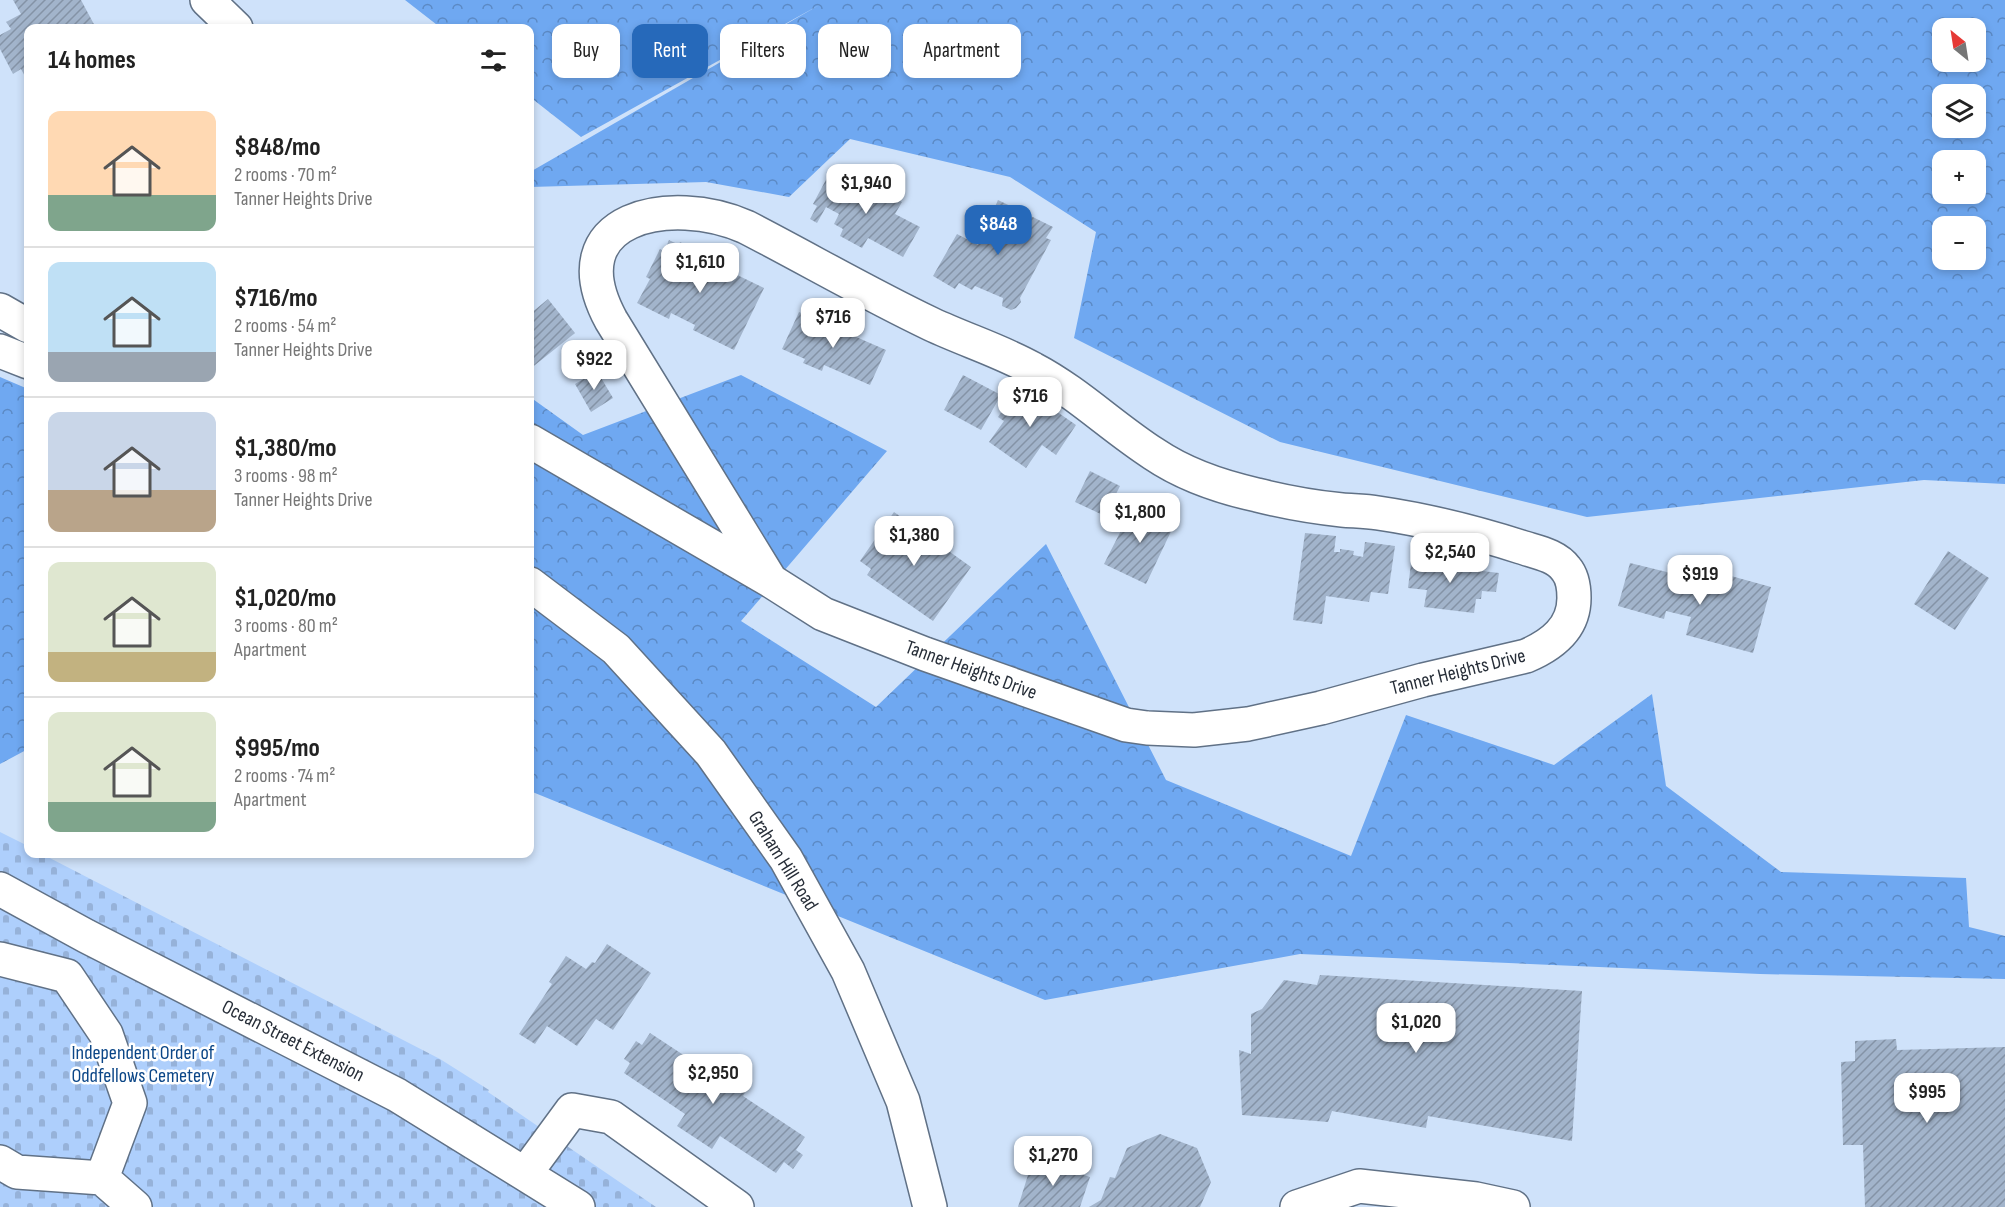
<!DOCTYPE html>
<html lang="en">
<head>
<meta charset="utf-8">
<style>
  body { margin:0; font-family:"Sofia Sans Condensed",sans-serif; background:#f6f6f6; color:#222; height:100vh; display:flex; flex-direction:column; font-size:22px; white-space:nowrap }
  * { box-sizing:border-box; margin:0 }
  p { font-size:20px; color:#767676 }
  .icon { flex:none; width:33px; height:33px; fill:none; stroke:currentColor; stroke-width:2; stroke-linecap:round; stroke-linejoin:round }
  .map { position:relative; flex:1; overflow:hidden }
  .side { position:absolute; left:24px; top:24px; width:510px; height:834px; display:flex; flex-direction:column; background:#fff; border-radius:12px; box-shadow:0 3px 9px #0003 }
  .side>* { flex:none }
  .guide { position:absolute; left:552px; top:24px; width:570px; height:54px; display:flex; gap:12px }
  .needle { width:39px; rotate:330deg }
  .controls { position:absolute; left:1932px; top:18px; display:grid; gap:12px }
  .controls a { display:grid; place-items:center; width:54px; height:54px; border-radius:12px; background:#fff; box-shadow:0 3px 9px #0003; font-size:30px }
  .price { position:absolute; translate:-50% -51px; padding:0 14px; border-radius:12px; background:#fff; color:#222; font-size:20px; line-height:39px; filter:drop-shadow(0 2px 3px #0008) }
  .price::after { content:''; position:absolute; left:50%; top:36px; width:18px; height:14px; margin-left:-9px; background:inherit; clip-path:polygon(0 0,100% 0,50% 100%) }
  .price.current { background:#2669ba; color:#fff }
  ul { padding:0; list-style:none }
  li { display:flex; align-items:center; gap:18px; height:150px; padding:0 24px }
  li+li { border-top:2px solid #e0e0e0 }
  li span { display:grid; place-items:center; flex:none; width:168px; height:120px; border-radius:12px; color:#555 }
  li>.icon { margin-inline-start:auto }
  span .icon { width:72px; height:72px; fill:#fffc; stroke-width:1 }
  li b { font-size:26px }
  h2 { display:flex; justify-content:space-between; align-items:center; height:72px; padding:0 24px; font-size:26px }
  .tag { padding:0 21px; border-radius:12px; background:#fff; box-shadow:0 3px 9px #0003; font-size:21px; line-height:54px }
  .tag.current { background:#2669ba; color:#fff }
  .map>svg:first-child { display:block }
  .forest { fill:url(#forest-crowns); fill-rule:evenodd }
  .cemetery { fill:url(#cemetery-stones) }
  .building { fill:url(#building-hatch) }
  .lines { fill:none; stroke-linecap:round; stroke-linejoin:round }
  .minor-casing { stroke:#607186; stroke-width:36 }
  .major-casing { stroke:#607186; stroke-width:36 }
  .minor { stroke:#fff; stroke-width:33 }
  .major { stroke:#fff; stroke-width:33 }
  .labels { text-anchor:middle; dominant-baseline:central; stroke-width:5; stroke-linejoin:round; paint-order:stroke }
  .street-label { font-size:20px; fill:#272e38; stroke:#fff }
  .park-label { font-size:20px; fill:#0b4687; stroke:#fff }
</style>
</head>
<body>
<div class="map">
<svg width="2005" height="1207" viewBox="0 0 2005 1207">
  <defs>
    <pattern id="forest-crowns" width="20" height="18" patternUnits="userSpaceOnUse" patternTransform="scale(1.5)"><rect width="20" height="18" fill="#6fa8f1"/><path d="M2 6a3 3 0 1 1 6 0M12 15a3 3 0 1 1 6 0" fill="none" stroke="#5b89c4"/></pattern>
    <pattern id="cemetery-stones" width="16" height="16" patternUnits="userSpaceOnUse" patternTransform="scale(1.5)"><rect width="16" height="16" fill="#aecffc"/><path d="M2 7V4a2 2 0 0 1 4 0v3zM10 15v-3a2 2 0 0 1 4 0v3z" fill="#96b2d9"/></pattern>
    <pattern id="building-hatch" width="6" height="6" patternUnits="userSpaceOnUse" patternTransform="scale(1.5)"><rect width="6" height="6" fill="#a2b4cb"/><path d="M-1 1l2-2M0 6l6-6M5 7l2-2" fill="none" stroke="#8493a6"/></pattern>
  </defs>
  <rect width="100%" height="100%" fill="#cfe2fa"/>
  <path class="forest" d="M405 0H2005V484L1924 480 1587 517 1280 442 1074 338 1096 232 1010 177 850 139 789 197 706 182 530 187V172L821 4 581 137 530 97V28H441ZM1942 28H1976V62H1942ZM1942 94H1976V128H1942ZM1976 160V194H1942V160ZM1942 226H1976V260H1942Z
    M741 375 887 451 741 621 876 707 1046 544 1166 780 1351 856 1406 715 1554 765 1652 694 1666 786 1781 872 1966 878 1969 927 2005 936V979L1760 974 1300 954 1045 1000 530 791V397L583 435Z
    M0 377 28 389V749L0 764Z"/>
  <path class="cemetery" d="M0 832 28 846V854H42L440 1059 489 1090 488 1092 656 1207H0Z"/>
  <path class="building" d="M13 0H81L96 28H28V82L21 69 13 74 0 49V35L11 29 6 22 21 14Z
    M828 176 848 186 853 176 902 202 895 214 920 227 903 257 868 238 862 248 840 236 843 229 834 224 839 214 826 207 817 223 810 219 817 206 813 204Z
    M998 200 1053 227 1046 238 1051 240 1020 298 1021 302 1016 308 1011 310 1002 306 1003 298 975 286 972 290 959 283 955 289 933 276 957 234 978 245Z
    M669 240 679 245 680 242 704 254 702 258 764 288 734 350 693 330 695 325 671 313 669 319 637 303 650 279 646 277 660 249 664 252Z
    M548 299 575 333 530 369V314Z
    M799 312 886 350 870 385 824 365 822 371 803 363 805 359 782 349Z
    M597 371 613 398 591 412 575 384Z
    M963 375 1001 395 981 430 944 410Z
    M1020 386 1076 425 1056 455 1042 445 1026 468 989 442 1004 421 998 417 1014 395 1011 393 1014 387 1017 389Z
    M1090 471 1120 486 1105 516 1075 502Z
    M1135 503 1175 523 1146 584 1104 564Z
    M894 512 971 567 933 621 867 575 871 569 860 561Z
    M1305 533 1336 536 1334 552H1340V549L1354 551 1353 555 1363 557 1365 542 1395 546 1388 594 1371 592 1369 602 1326 596 1322 624 1293 620Z
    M1948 551 1989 578 1955 630 1914 604Z
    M1412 555 1433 557 1432 565H1438L1439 558 1451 559 1450 567 1499 573 1496 592 1482 591 1481 599H1476L1474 613 1424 607 1427 590 1408 588Z
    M1630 563 1675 574 1673 580 1726 593 1731 576 1771 587 1753 653 1686 635 1691 617 1666 611 1664 619 1618 606Z
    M607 944 651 973 613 1030 596 1019 577 1046 547 1026 535 1044 519 1034 552 984 549 982 566 956 586 969 592 962 595 963Z
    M1320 975 1582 991 1572 1141 1428 1116 1426 1128 1332 1111 1328 1122 1242 1115 1239 1050 1251 1054V1014L1262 1009 1284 980 1317 985Z
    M650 1033 714 1075 719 1068 748 1088 743 1096 805 1137 796 1150 803 1155 793 1169 784 1162 776 1173 720 1136 712 1149 677 1126 685 1114 624 1073 630 1063 624 1059 636 1041 642 1045Z
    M1896 1039 1897 1050 2005 1047V1207H1865L1863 1145H1843L1841 1062 1855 1061V1041Z
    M1160 1134 1197 1148 1211 1182 1200 1207H1089L1101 1200 1110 1177 1115 1178 1127 1148Z
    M1033 1159 1090 1177 1080 1207H1018Z"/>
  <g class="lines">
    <g class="minor-casing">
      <path id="minor" d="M207 0 236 28
        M0 310 28 326
        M530 441 771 581 823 614 925 654 1126 725 1147 728 1194 730 1248 724 1321 708 1423 680 1526 656C1552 645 1574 628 1574 598 1574 588 1572 576 1566 569 1556 555 1536 552 1521 547 1474 532 1426 520 1378 513 1366 511 1354 511 1342 510 1313 507 1285 502 1257 495 1221 487 1185 475 1154 454 1112 427 1077 392 1033 369 1001 351 965 340 931 324 868 294 808 259 746 227 672 194 555 216 611 320L771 581
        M0 889 86 936 397 1095 578 1207
        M0 959 67 976 106 1034 130 1103 102 1178
        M0 1162 17 1172 102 1178 135 1207
        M525 1174 572 1110 611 1117 737 1207
        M1297 1207 1359 1186 1476 1199 1513 1207"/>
    </g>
    <g class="major-casing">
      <path id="major" d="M0 351 28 362
        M530 584 616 649 711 753 786 859 848 971 903 1101 930 1207"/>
    </g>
    <use href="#minor" class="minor"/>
    <use href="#major" class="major"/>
  </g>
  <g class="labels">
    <g class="street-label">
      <text transform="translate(971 670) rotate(20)">Tanner Heights Drive</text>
      <text transform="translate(1458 672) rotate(-14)">Tanner Heights Drive</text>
      <text transform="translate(783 861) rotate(58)">Graham Hill Road</text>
      <text transform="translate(293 1041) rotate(27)">Ocean Street Extension</text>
    </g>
    <g class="park-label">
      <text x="143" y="1053">Independent Order of<tspan x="143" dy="23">Oddfellows Cemetery</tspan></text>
    </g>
  </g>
</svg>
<div class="controls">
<a><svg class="needle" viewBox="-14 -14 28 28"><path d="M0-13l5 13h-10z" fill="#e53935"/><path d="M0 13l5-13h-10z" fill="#767676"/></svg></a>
<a><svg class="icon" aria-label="layers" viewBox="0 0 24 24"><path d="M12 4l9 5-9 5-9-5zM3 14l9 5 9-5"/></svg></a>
<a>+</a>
<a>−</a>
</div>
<b class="price" style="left:866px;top:215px">$1,940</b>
<b class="price current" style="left:998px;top:256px">$848</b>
<b class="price" style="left:700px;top:294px">$1,610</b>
<b class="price" style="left:833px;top:349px">$716</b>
<b class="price" style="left:594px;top:391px">$922</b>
<b class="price" style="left:1030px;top:428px">$716</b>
<b class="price" style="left:1140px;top:544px">$1,800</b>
<b class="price" style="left:914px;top:567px">$1,380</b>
<b class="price" style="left:1450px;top:584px">$2,540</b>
<b class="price" style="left:1700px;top:606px">$919</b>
<b class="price" style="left:1416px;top:1054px">$1,020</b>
<b class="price" style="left:713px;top:1105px">$2,950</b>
<b class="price" style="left:1927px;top:1124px">$995</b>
<b class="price" style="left:1053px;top:1187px">$1,270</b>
<div class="guide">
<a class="tag">Buy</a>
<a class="tag current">Rent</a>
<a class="tag">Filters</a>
<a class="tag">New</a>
<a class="tag">Apartment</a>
</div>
<section class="side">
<h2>14 homes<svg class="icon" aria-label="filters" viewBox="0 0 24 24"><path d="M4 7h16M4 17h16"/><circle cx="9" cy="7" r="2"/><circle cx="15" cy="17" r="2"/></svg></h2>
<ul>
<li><span style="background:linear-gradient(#ffd9b3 70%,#7fa58c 0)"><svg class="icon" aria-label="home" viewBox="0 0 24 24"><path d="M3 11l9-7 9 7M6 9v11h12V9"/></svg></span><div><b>$848/mo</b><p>2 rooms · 70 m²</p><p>Tanner Heights Drive</p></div></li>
<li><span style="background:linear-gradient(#bfe0f5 75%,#9aa5b1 0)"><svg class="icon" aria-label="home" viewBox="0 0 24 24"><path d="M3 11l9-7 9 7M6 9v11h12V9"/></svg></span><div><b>$716/mo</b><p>2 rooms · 54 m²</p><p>Tanner Heights Drive</p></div></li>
<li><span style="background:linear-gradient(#c9d6e8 65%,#b9a48a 0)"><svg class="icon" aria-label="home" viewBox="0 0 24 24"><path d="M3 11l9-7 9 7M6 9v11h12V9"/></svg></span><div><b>$1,380/mo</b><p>3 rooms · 98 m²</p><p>Tanner Heights Drive</p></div></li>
<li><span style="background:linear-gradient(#dfe7d0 75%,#c2b280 0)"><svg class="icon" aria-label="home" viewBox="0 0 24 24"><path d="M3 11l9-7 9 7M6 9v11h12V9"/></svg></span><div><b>$1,020/mo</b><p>3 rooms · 80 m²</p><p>Apartment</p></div></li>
<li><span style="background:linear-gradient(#dfe7d0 75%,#7fa58c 0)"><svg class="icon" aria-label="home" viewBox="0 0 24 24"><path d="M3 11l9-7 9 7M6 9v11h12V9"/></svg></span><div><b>$995/mo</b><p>2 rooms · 74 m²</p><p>Apartment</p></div></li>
</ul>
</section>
</div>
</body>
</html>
